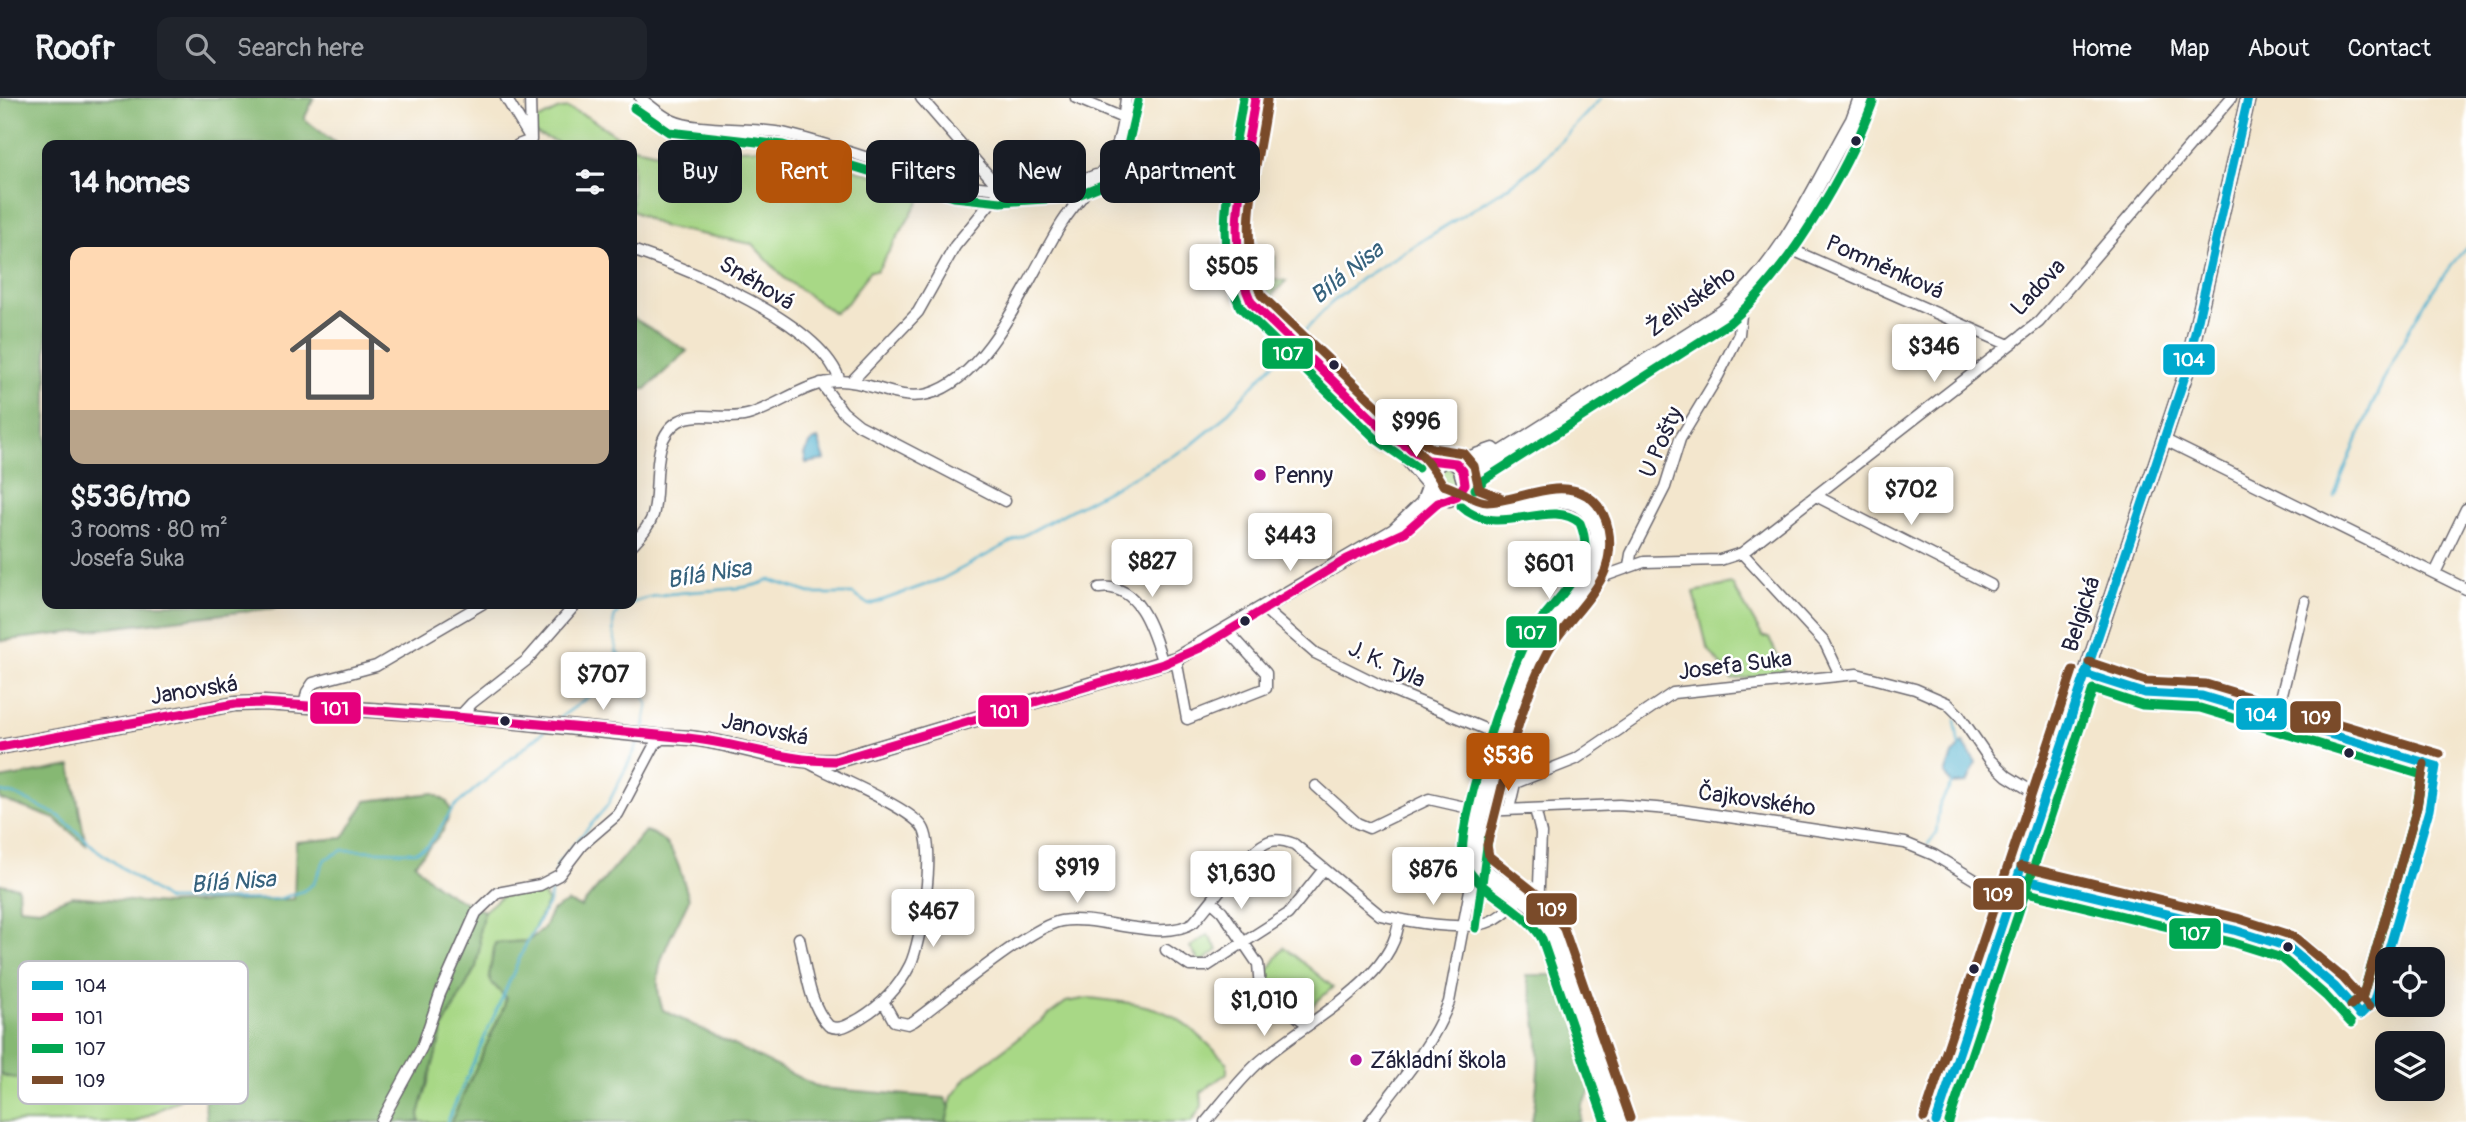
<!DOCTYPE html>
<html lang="en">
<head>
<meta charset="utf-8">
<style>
  body { margin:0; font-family:Pangolin,sans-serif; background:#20242c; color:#f1f3f6; height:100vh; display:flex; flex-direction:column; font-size:26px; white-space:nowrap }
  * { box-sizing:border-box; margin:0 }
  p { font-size:23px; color:#9ea1a6 }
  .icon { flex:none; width:38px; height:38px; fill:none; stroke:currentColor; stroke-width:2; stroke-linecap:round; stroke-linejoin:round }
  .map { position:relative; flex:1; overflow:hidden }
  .drawer { position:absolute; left:42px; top:42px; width:595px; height:469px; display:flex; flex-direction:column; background:#171b24; border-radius:14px; box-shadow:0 7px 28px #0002 }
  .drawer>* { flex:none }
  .hud { position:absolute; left:658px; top:42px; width:665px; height:63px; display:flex; gap:14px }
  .buttons { position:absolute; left:2375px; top:849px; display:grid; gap:14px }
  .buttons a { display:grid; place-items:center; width:70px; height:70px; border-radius:14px; background:#171b24; box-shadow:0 7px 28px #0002; font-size:35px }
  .price { position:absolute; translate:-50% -60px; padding:0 16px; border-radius:7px; background:#fff; color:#222; font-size:23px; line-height:46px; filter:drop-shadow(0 2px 4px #0008) }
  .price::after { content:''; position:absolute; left:50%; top:42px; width:21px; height:16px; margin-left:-10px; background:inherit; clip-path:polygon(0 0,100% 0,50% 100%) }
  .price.active { background:#b45309; color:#fff }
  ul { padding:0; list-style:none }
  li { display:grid; align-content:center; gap:14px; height:371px; padding:0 28px }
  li+li { border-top:2px solid #363941 }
  li span { display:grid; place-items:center; height:217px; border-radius:14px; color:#555 }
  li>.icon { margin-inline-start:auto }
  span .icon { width:126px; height:126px; fill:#fffc; stroke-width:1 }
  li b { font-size:30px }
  h2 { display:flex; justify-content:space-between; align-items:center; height:84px; padding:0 28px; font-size:30px }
  .tag { padding:0 24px; border-radius:14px; background:#171b24; box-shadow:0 7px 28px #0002; font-size:24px; line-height:63px }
  .tag.active { background:#b45309; color:#fff }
  header { display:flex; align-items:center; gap:42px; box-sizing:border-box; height:98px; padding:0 35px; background:#171b24; border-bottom:2px solid #363941 }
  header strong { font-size:33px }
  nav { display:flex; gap:38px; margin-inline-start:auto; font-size:24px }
  .search { width:490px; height:63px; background:#20242c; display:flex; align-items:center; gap:18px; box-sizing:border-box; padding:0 24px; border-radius:14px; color:#9ea1a6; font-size:26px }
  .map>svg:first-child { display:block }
  .green { fill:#a8d886; stroke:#657d60; stroke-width:2 }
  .forest { fill:#86b873; stroke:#546d57; stroke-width:2 }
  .water { fill:#4fb0cd; stroke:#386984; stroke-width:2 }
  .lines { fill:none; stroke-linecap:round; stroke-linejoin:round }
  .stream { stroke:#4fb0cd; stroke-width:2.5 }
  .minor-casing { stroke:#6b676e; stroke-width:13 }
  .tertiary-casing { stroke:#6b676e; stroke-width:17 }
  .minor { stroke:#fff; stroke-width:10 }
  .tertiary { stroke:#fff; stroke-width:14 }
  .bus-1-casing { stroke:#fff; stroke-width:14 }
  .bus-2-casing { stroke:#fff; stroke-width:14 }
  .bus-3-casing { stroke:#fff; stroke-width:14 }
  .bus-4-casing { stroke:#fff; stroke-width:14 }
  .bus-1 { stroke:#00a9ce; stroke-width:9 }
  .bus-2 { stroke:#e5007d; stroke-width:9 }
  .bus-3 { stroke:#00a651; stroke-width:9 }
  .bus-4 { stroke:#7a4b2a; stroke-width:9 }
  .bus-dot { fill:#22223b; stroke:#fff; stroke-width:2.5 }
  .poi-dot { fill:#b5179e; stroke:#fff; stroke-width:2.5 }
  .labels { text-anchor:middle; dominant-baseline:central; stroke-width:5; stroke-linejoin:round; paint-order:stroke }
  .street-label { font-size:23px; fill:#22223b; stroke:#fff }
  .poi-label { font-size:23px; fill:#22223b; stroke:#fff; text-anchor:start }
  .water-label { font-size:24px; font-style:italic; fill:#36627d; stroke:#fff }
  .key { fill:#fff; stroke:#bdbdc4; stroke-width:2 }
  .key-label { font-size:19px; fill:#22223b }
  .line-badge { stroke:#fff; stroke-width:2.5 }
  .badge-label { font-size:19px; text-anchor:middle; font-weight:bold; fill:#fff }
</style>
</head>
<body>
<header>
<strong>Roofr</strong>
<div class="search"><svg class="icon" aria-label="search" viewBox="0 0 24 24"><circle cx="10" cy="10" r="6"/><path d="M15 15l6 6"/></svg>Search here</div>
<nav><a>Home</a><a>Map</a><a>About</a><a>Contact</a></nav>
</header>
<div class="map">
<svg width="2466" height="1024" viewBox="0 0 2466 1024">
  <rect width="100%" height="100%" fill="#fff"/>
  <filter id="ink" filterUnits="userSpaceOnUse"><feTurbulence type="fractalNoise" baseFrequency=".0143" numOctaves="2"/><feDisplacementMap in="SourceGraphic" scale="14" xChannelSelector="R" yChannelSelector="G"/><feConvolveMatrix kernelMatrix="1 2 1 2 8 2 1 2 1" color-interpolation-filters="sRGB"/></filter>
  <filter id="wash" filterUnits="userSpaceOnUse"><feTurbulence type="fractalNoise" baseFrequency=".00686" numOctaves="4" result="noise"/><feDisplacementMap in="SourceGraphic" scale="28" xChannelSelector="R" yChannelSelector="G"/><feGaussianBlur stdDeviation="1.57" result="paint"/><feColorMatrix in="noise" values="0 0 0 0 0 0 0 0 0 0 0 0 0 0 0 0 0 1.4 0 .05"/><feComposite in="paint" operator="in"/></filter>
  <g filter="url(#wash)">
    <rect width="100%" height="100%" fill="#f3e6cd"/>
    <path class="green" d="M567 10 588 19 631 47H556L557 44 536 36 532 31 535 23 557 12Z
      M632 48C675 66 718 47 764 51 813 55 863 76 911 88L921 100 877 173H870L847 205 834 215 785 181 752 146 664 129 632 113Z
      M1255 157 1275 159 1273 176 1255 174Z
      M1257 180V179L1286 183 1272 197 1275 201 1273 203Z
      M1434 382a12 12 0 1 1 24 0a12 12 0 1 1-24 0Z
      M1732 486 1763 539H1769L1785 575 1732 582 1707 549 1694 494Z
      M539 793 548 803 528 843 496 845 491 884 506 900 504 909 451 1024H420L419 1016 444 927 476 869 480 848 479 834 484 813 502 798Z
      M1208 837 1218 852 1200 865 1190 849Z
      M1284 849 1333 889 1305 914 1263 880Z
      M1089 900C1163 908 1174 910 1227 965V975L1201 994 1202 1008 1191 1024H946L952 999 967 979 1066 904Z
      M164 944 195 947 204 962 199 981 179 1002 135 1024H0V976L5 979 104 980 133 976Z"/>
    <path class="forest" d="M0 0H314L304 21 338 47H47V506H307L0 543Z
      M632 219 687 253 646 291 632 292Z
      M71 668 86 747 55 721 0 701V681Z
      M433 695 447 704 451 713 443 733 415 765C433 790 457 801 484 813L479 834 480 848 476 869 444 927 419 1016 420 1024H207C202 997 209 971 194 947L164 944C155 953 145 970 133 975 116 983 15 985 0 976V786L18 789 19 809 39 811 72 798 164 806 294 801 296 744 343 740 366 703Z
      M645 733C676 741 680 774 689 801 672 840 647 870 663 912L820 990 945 1000 950 1009 946 1024H451L504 909 506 900 491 884 489 878 495 845 528 843 543 831 552 813 568 804 581 809Z
      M1526 877H1560L1597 984 1582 1007 1580 1024H1532C1541 969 1542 930 1526 877Z"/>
    <path class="water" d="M818 341 825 362 806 365 804 356 812 343Z
      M1963 644 1976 665 1967 685 1952 686 1945 676 1952 657Z"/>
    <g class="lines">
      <path class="stream" d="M1296 242 1330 206 1362 180 1508 89 1539 66 1601 0
        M2334 398C2364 323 2411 208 2466 150
        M619 555 648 606 644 630
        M557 622C575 608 608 589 616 567 621 552 606 526 618 514 648 485 732 500 770 482L813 496H853L869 507 942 481 1189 349 1216 327 1289 249
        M1955 622 1959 648
        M0 694 16 697 59 718 97 752 167 802 279 801 303 793 313 786 325 761 343 752 415 754 428 748 454 709 544 633
        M1928 746 1936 736 1939 708 1952 685
        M556 775 558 765 607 708 641 640
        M447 1024 526 846 549 805 553 785"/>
    </g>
  </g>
  <g filter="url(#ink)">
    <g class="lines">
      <g class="minor-casing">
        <path id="minor" d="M506 0 529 38
          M640 0C650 7 660 17 671 22 699 35 753 28 787 36 888 60 992 119 1096 77
          M1076 0 1123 20
          M518 47 531 42 530 0
          M1781 147 2009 247
          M632 152C688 171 821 224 840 283
          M851 284 918 214 955 148 1001 92 921 0
          M821 285 843 314 859 327 1005 403
          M2163 341 2466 491
          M1816 398 1991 487
          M632 447C640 438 649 429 653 417 661 389 649 340 679 323 699 312 728 324 751 316 781 306 808 283 840 283 871 283 898 304 928 296 990 280 1030 175 1062 125 1078 100 1102 79 1115 52 1122 37 1124 16 1126 0
          M1742 455 1825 545 1840 577
          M1629 468 1631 456 1665 389 1680 341 1718 278 1739 236 1743 198
          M2435 475 2466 411
          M1585 485 1644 464 1720 462 1742 455 2039 224 2231 0
          M1099 490C1140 484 1153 534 1163 566
          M1264 511 1315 555 1382 588 1504 639
          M1176 561 1187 621 1266 590V575L1228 533
          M304 608 307 594 313 585 376 568 482 506
          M460 618 472 605 527 562 576 506
          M2276 620 2305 503
          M1491 683 1515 685 1576 661 1673 595 1857 576 1915 591 1947 605 1959 617 1990 662 2007 678 2044 701
          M1316 688 1357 725 1369 730 1429 701 1482 713 1619 707 1681 712 1905 745 1934 757 2010 803
          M1509 711 1515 685
          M1535 711 1541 735 1538 813
          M1212 804 1222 813 1258 866 1260 890 1307 926
          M799 840C806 868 808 907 829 928 841 933 849 926 859 921 881 908 898 891 910 867 921 845 938 745 921 727 904 707 835 679 809 665
          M1166 852 1190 868H1207L1288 816 1324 771
          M884 905 894 923 908 926 914 923C944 901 1031 828 1061 823 1098 816 1162 846 1194 824 1210 806 1247 754 1266 745 1274 740 1286 743 1294 746L1380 817C1406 823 1466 835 1491 823 1503 818 1512 808 1522 799
          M381 1024 422 949 440 896 476 815 497 795 540 787 559 777 582 747 618 716 655 646 664 639
          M1206 1024C1222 1005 1238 984 1256 967 1298 927 1395 884 1399 821
          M1370 1024C1398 985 1432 950 1449 904L1476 760"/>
      </g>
      <g class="tertiary-casing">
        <path id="tertiary" d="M1255 0C1249 56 1220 156 1251 204L1389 337 1422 359 1452 363 1460 369 1465 386 1460 395 1449 401 1435 398 1427 384 1429 373 1442 363
          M1398 350 1427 384
          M1456 365 1493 352
          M1466 382 1477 371 1722 215C1783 167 1815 88 1853 22L1861 0
          M1465 386 1471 401C1505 429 1563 379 1591 418 1601 433 1600 453 1593 469 1581 498 1555 520 1538 547 1524 570 1468 738 1475 759 1482 778 1524 797 1539 814 1545 821 1549 829 1553 836L1618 1024
          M0 649 235 606 264 605 460 618 664 639C724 637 775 667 835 663L1176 561 1394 433 1423 405 1429 389
          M1936 1024 2186 275 2248 0"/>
      </g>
      <use href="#minor" class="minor"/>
      <use href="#tertiary" class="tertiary"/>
      <g class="bus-1-casing">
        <path id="bus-1" d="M2085 576 2144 595 2202 598 2436 668
          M2018 780 2234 832 2288 849 2335 889 2360 917
          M2360 917 2374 903 2429 712 2436 668
          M1936 1024 2186 275 2248 0"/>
      </g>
      <g class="bus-2-casing">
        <path id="bus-2" d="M0 649 235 606 264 605C406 614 547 626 688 640 738 645 784 663 835 663L1163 566 1202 549 1347 461 1405 434 1438 405 1457 398 1465 386 1463 373 1456 365 1428 362 1389 337 1251 204C1222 140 1246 67 1255 0"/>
      </g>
      <g class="bus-3-casing">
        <path id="bus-3" d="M1243 0C1233 69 1210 142 1240 209L1376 341 1418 370
          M634 10 669 34 783 47 954 99 1001 104 1073 99 1107 85 1126 56 1138 3
          M1475 391 1485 381 1729 225C1787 176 1846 76 1873 4
          M1461 408C1497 443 1550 398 1580 425 1585 437 1587 448 1583 461 1573 491 1545 513 1528 539 1510 570 1453 732 1464 763 1473 792 1524 809 1542 841L1605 1024
          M2015 792 2231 844 2282 860 2326 898 2351 925
          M1476 830 1488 741
          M1949 1024 2093 591 2142 607 2200 610 2422 677 2417 709 2363 897 2351 908"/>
      </g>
      <g class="bus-4-casing">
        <path id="bus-4" d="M1267 2C1259 64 1235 137 1261 197L1398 328C1413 348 1431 365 1443 387 1457 390 1475 404 1487 404 1518 403 1557 380 1586 397 1611 413 1614 446 1605 473 1595 499 1561 529 1547 555 1517 611 1504 686 1487 747L1489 758 1547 804 1564 831 1630 1020
          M1405 334 1432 350 1463 355 1474 368 1479 391 1500 399
          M2089 564 2146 583 2206 586 2440 656
          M2021 768 2237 820 2293 838 2343 880 2369 909
          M2351 908 2363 897 2417 709 2424 666
          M1924 1020 2073 572"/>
      </g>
      <use href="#bus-1" class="bus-1"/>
      <use href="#bus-2" class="bus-2"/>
      <use href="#bus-3" class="bus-3"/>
      <use href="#bus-4" class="bus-4"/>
    </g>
  </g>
  <g class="bus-dot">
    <circle cx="1856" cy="43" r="6"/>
    <circle cx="1334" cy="267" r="6"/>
    <circle cx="1245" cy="523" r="6"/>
    <circle cx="505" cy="623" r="6"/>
    <circle cx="2349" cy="655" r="6"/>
    <circle cx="2288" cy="849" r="6"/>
    <circle cx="1974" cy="871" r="6"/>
  </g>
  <g class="poi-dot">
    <circle cx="1260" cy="377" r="7"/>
    <circle cx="1356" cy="962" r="7"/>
  </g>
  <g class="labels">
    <g class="street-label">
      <text transform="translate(1885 169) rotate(24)">Pomněnková</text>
      <text transform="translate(757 185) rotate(31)">Sněhová</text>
      <text transform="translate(2038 189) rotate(-47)">Ladova</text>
      <text transform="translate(1691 203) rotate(-36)">Želivského</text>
      <text transform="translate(1661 344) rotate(-66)">U Pošty</text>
      <text transform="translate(2081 516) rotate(-72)">Belgická</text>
      <text transform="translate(1387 566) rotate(25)">J. K. Tyla</text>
      <text transform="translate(1735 567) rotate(-7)">Josefa Suka</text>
      <text transform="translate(194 592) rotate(-9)">Janovská</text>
      <text transform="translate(765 631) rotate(12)">Janovská</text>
      <text transform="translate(1757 702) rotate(8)">Čajkovského</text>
    </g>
    <g class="poi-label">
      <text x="1274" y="377">Penny</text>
      <text x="1370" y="962">Základní škola</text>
    </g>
    <g class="water-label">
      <text transform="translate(1347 175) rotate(-38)">Bílá Nisa</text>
      <text transform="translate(709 476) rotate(-9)">Bílá Nisa</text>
      <text transform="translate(233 784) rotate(-4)">Bílá Nisa</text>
    </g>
  </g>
  <rect x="18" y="863" width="230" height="143" rx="10" class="key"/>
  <rect x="32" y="883" width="31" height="9" fill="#00a9ce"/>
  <rect x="32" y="915" width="31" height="8" fill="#e5007d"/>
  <rect x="32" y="946" width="31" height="9" fill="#00a651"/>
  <rect x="32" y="978" width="31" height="8" fill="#7a4b2a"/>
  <g class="key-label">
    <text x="75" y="894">104</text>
    <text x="75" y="926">101</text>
    <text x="75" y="957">107</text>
    <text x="75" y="989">109</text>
  </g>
  <g class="line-badge">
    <rect x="1261" y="239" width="53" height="33" rx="7" fill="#00a651"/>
    <rect x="2162" y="245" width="54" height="33" rx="7" fill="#00a9ce"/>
    <rect x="1505" y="517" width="53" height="34" rx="7" fill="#00a651"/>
    <rect x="309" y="593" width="53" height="34" rx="7" fill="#e5007d"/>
    <rect x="977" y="596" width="53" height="34" rx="7" fill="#e5007d"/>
    <rect x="2235" y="599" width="53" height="34" rx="7" fill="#00a9ce"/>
    <rect x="2289" y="602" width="53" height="34" rx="7" fill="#7a4b2a"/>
    <rect x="1972" y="779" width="53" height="34" rx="7" fill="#7a4b2a"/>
    <rect x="1525" y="794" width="53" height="34" rx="7" fill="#7a4b2a"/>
    <rect x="2168" y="819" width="54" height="33" rx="7" fill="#00a651"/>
  </g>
  <g class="badge-label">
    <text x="1288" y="262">107</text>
    <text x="2189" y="268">104</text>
    <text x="1531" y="541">107</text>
    <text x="335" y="617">101</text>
    <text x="1004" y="620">101</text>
    <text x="2261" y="623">104</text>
    <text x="2316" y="626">109</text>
    <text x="1998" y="803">109</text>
    <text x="1552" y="818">109</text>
    <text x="2195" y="842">107</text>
  </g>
</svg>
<div class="buttons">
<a><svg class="icon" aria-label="locate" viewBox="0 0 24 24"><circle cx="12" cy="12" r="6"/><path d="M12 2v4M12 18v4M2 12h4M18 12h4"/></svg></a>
<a><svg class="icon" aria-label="layers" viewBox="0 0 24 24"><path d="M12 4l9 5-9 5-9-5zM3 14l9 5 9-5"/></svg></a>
</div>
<b class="price" style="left:1232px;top:206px">$505</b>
<b class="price" style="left:1934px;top:286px">$346</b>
<b class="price" style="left:1416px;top:361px">$996</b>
<b class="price" style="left:1911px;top:429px">$702</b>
<b class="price" style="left:1290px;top:475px">$443</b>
<b class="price" style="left:1152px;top:501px">$827</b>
<b class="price" style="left:1549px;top:503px">$601</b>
<b class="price" style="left:603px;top:614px">$707</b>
<b class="price active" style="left:1508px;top:695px">$536</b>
<b class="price" style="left:1077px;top:807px">$919</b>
<b class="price" style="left:1433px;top:809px">$876</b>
<b class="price" style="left:1241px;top:813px">$1,630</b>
<b class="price" style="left:933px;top:851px">$467</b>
<b class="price" style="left:1264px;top:940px">$1,010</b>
<div class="hud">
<a class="tag">Buy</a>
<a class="tag active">Rent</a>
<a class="tag">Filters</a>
<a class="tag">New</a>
<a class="tag">Apartment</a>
</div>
<section class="drawer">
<h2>14 homes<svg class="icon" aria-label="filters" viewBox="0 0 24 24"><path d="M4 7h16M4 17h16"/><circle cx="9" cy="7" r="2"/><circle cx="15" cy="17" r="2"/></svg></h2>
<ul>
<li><span style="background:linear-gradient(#ffd9b3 75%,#b9a48a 0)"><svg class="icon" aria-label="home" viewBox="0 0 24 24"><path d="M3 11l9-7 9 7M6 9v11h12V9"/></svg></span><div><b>$536/mo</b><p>3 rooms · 80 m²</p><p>Josefa Suka</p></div></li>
</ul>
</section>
</div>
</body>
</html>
